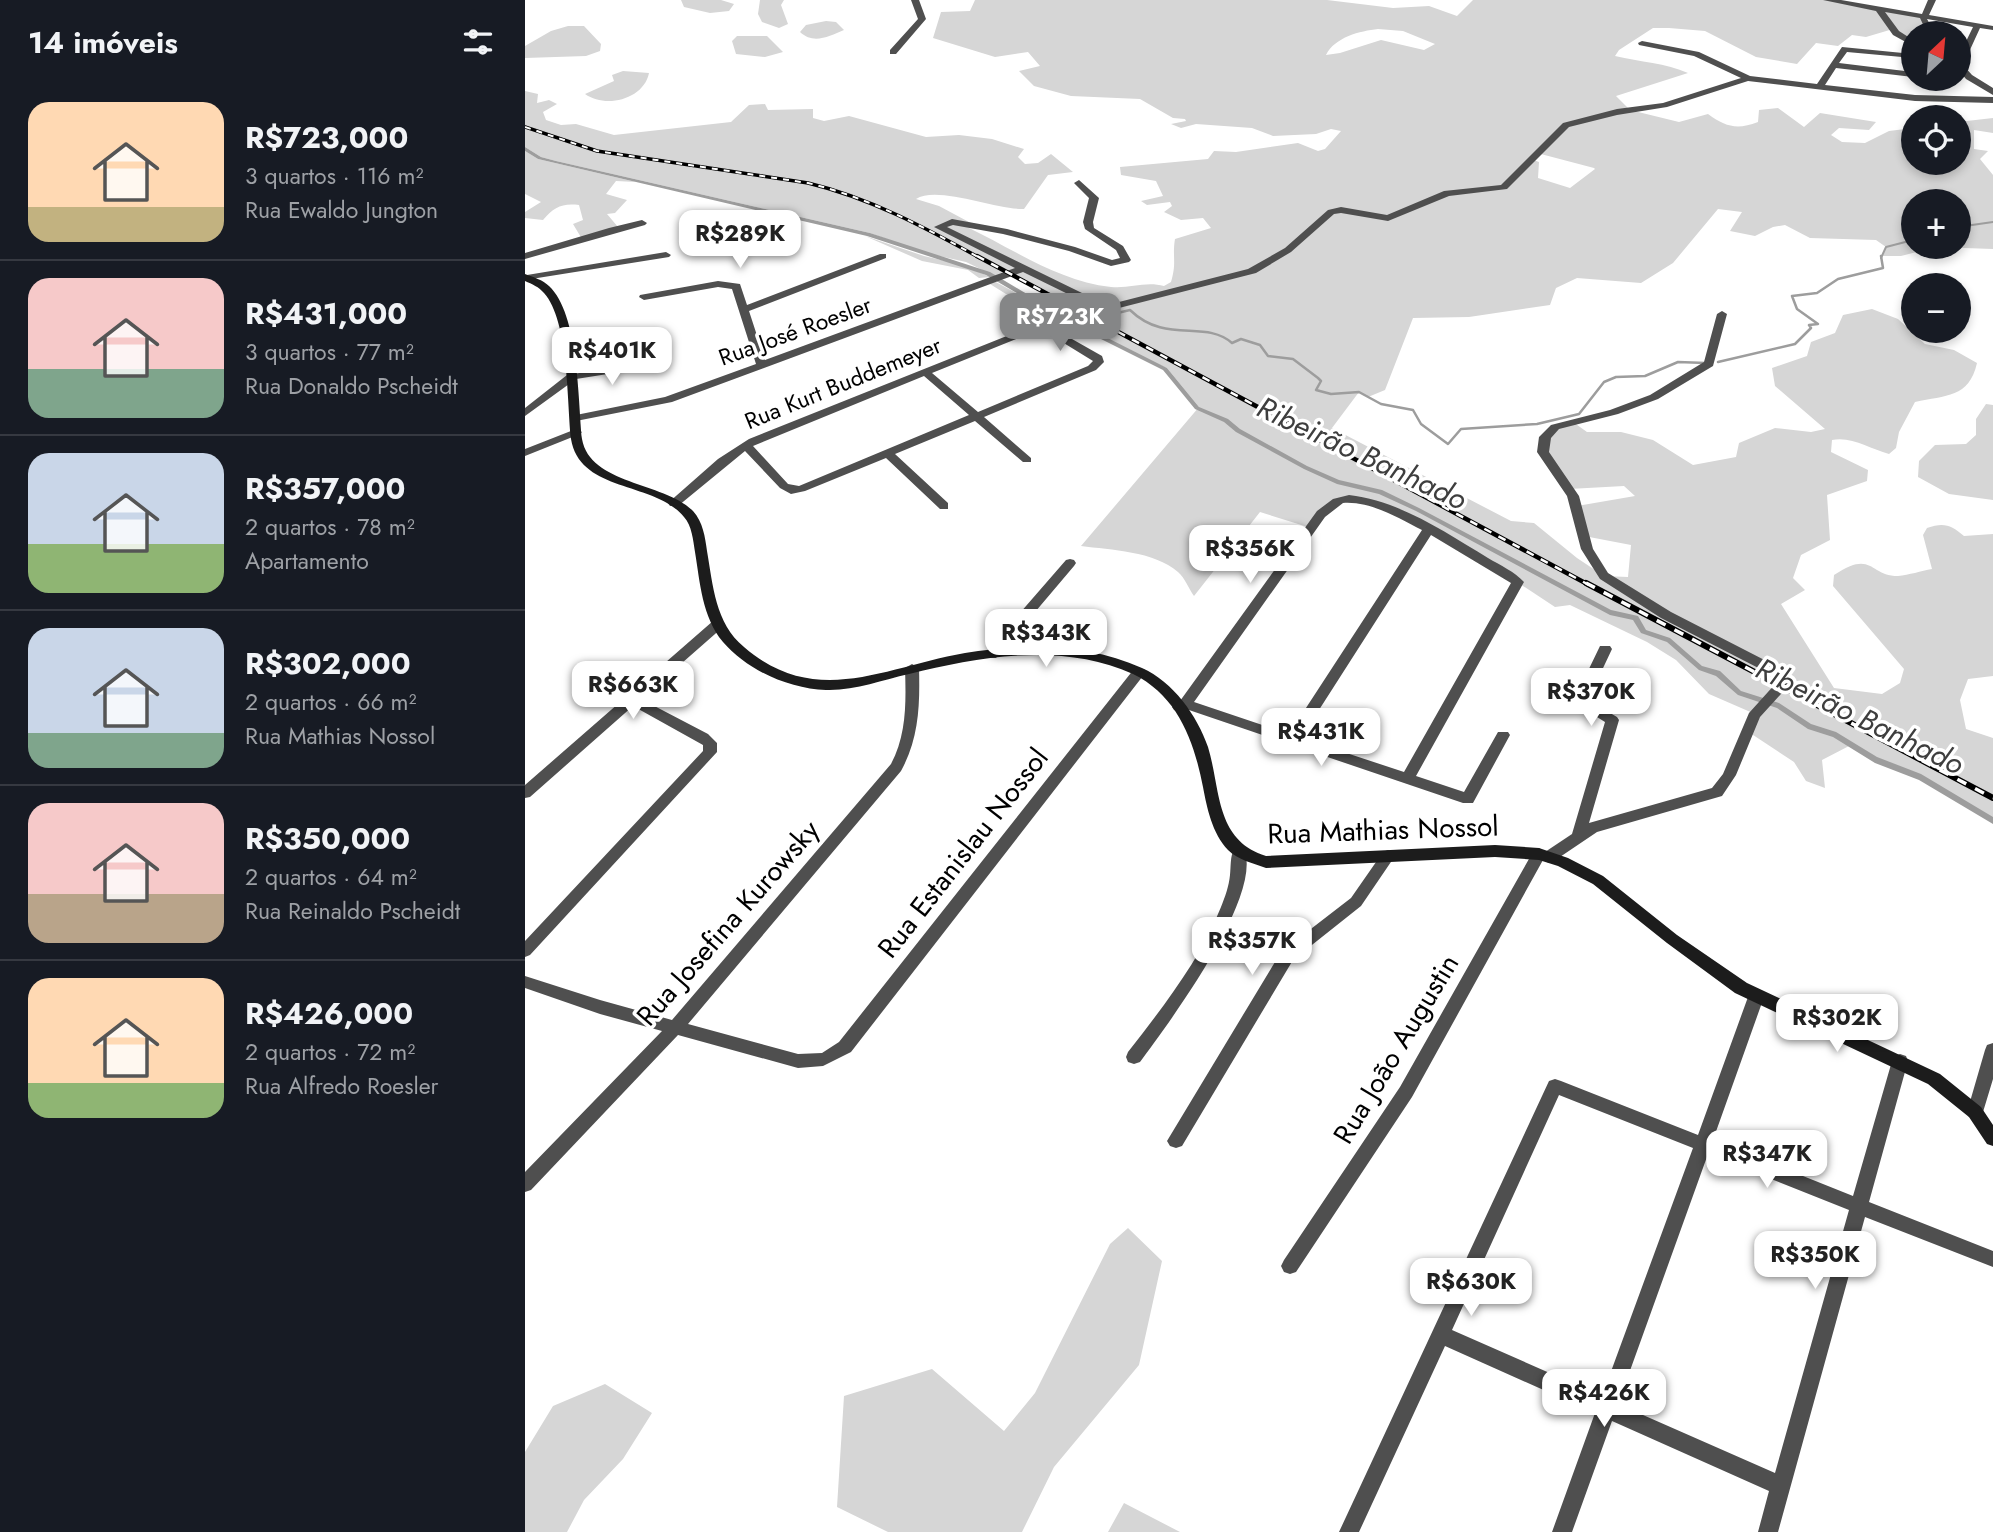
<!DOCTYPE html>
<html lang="pt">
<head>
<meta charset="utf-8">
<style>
  body { margin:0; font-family:Jost,sans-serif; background:#242831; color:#f1f3f6; height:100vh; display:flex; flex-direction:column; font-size:26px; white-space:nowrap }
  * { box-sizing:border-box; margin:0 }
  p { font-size:23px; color:#9ea1a6 }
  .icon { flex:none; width:38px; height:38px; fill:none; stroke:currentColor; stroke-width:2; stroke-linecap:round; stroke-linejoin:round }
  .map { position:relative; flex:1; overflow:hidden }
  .details { display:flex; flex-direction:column; background:#171b24; width:525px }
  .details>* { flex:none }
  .needle { width:46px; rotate:26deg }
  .buttons { position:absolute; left:1376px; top:21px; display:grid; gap:14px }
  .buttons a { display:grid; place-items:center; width:70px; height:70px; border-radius:50%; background:#171b24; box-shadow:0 4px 10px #0003; font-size:35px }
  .price { position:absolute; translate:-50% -60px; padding:0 16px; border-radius:14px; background:#fff; color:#222; font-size:23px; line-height:46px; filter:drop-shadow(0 2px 4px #0008) }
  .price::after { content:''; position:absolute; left:50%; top:42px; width:21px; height:16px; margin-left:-10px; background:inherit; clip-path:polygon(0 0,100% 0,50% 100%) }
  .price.selected { background:#858687; color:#fff }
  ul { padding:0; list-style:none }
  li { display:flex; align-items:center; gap:21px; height:175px; padding:0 28px }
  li+li { border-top:2px solid #363941 }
  li span { display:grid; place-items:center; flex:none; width:196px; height:140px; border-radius:21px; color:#555 }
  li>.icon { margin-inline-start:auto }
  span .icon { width:84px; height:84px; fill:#fffc; stroke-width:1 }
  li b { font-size:30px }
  h2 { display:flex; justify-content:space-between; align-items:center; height:84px; padding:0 28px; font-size:30px }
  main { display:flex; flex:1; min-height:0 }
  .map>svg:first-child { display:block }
  .green { fill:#d6d6d6; fill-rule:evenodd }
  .water { fill:#9d9d9d }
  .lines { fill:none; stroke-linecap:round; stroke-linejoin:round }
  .stream-far1 { stroke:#9d9d9d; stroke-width:2 }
  .stream { stroke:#9d9d9d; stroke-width:2.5 }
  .street { fill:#4f4f4f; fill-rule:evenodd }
  .secondary { fill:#1c1c1c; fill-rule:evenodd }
  .rail-far2-casing { stroke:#000; stroke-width:3.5 }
  .rail-far1-casing { stroke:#000; stroke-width:4.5 }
  .rail-casing { stroke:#000; stroke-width:6 }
  .rail-far2 { stroke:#fff; stroke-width:2; stroke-dasharray:6; stroke-linecap:butt }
  .rail-far1 { stroke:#fff; stroke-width:2.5; stroke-dasharray:8; stroke-linecap:butt }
  .rail { stroke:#fff; stroke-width:3.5; stroke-dasharray:10; stroke-linecap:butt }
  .labels { text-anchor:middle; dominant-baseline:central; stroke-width:7; stroke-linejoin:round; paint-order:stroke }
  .far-street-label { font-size:23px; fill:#000; stroke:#fff }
  .street-label { font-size:28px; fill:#000; stroke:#fff }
  .water-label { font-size:30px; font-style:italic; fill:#3e3e3e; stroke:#fff }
</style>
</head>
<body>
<main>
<section class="details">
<h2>14 imóveis<svg class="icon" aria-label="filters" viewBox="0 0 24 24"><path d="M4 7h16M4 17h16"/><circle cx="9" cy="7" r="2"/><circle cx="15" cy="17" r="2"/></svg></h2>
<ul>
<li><span style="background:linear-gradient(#ffd9b3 75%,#c2b280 0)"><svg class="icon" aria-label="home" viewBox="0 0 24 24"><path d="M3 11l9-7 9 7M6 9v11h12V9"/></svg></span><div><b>R$723,000</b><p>3 quartos · 116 m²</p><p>Rua Ewaldo Jungton</p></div></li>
<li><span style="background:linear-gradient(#f6c9c9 65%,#7fa58c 0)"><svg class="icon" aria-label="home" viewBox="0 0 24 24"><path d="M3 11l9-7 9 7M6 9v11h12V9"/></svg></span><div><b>R$431,000</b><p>3 quartos · 77 m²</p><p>Rua Donaldo Pscheidt</p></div></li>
<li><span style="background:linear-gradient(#c9d6e8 65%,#8fb573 0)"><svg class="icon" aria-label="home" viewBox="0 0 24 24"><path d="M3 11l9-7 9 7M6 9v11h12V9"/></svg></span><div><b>R$357,000</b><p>2 quartos · 78 m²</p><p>Apartamento</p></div></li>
<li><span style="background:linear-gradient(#c9d6e8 75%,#7fa58c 0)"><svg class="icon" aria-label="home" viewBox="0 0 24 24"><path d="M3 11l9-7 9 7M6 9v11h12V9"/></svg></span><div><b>R$302,000</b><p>2 quartos · 66 m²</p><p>Rua Mathias Nossol</p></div></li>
<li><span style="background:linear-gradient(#f6c9c9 65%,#b9a48a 0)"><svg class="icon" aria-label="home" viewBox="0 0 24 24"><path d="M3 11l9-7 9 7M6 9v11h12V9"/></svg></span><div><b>R$350,000</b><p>2 quartos · 64 m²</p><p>Rua Reinaldo Pscheidt</p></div></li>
<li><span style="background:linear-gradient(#ffd9b3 75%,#8fb573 0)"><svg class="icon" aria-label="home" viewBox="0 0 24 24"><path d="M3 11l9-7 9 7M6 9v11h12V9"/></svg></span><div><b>R$426,000</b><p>2 quartos · 72 m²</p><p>Rua Alfredo Roesler</p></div></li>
</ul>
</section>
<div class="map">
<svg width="1468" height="1532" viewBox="0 0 1468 1532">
  <rect width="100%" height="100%" fill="#fff"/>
  <path class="green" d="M156 0H196L209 4 204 11 185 13 159 7Z
    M235 0H259L256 5 263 24 254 28 237 22 233 14Z
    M450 0H802L868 8 904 6 932 16 948 0H1302L1399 16V22L1393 27 1395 33H1388V44L1368 29 1341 37 1327 35 1313 46 1291 43 1272 64 1231 57 1180 31 1144 28H1128L1094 50 1090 56C1115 62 1141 63 1163 73L1091 96 1105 110 1154 122 1183 114C1201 127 1212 130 1233 122L1234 110 1253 108 1279 127 1295 113 1351 122 1344 130 1314 128 1306 135 1317 142 1340 143 1364 131 1388 128V163H1433V122L1468 118V133L1449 130V149L1463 151 1455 159 1468 175V249L1411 247 1376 256H1356L1361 247 1351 240 1285 238 1260 225 1248 227 1230 236 1205 231 1217 212 1193 209 1148 263 1116 283 1052 278 1031 288 1025 305 944 317 888 318 860 390 843 397 834 392 807 428 986 521 1009 523 1052 558 1079 576 1103 577 1106 545 1059 536 1052 506 1110 496 1099 486 1044 489 1020 456 1023 432 1048 422 1062 432H1096L1128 440 1168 465 1211 457 1214 443 1250 428 1286 432 1300 429 1250 386 1247 368 1282 356 1286 342 1310 333 1318 315 1347 309 1373 319 1400 344 1429 350 1452 363C1444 398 1421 395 1390 402L1374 432 1371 448 1364 454C1345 449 1327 436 1307 440L1306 452 1343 470 1342 481 1302 495 1305 540 1276 555 1268 578 1280 590 1256 604 1309 688 1357 694 1375 683 1379 669 1308 586 1309 575C1348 549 1344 576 1373 576 1384 575 1396 571 1407 569L1398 535 1402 528C1419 522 1426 525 1439 536L1468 534V676L1443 679 1435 700 1441 729 1468 738V820L1395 776 1324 746 1297 760 1300 788 1281 781 1269 762 1222 731 1230 714 1184 694 1151 660 1122 642 1045 605 1030 607 992 582 853 505 811 501 786 528 735 512 669 596C664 589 660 578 653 572 629 551 586 550 556 546L674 407 642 368 618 358 522 306H537L565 314 458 257 480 271 470 276 441 262 401 253 345 233 31 161 16 157 0 147V91L13 94 12 103 24 100 32 104 18 112 21 120 36 125 51 124 89 135 206 122 224 105 240 104 243 110 288 109V118L299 121 324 116 401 137 434 135 467 139 499 149 493 157 500 164 513 163 526 154 548 172 523 175 499 209C472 210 412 185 391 199L414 206 457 229 442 227C490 250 533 281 586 287 604 289 620 281 639 286L646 282C652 262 647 257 650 239L686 228 678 218 656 220 639 212 647 206 645 202 622 205 616 201 638 196 631 181 596 175 595 167 683 159 689 151 711 152 773 143 793 151 800 149 816 131 806 129 791 134 748 136 727 128 671 124 656 128 646 124 661 121 660 119 648 118 615 99 546 96 509 86 494 71 515 66 503 52 470 57 408 38 416 12 445 11ZM853 29 878 31 910 44 899 50 856 40 815 53 801 55C810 37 835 31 853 29ZM1012 153 1069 168 1070 169 1045 188 1013 178 1014 162 1006 159ZM1388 201H1433V247H1388Z
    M301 21 311 22 319 30C304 36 289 45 275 32L281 25Z
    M43 26H59L76 44 75 51 61 56 0 58V46L26 31Z
    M212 36H242L258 52 240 57 211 54 207 41Z
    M98 71 124 73C119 99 81 109 60 94L89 81 87 75Z
    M0 151 13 159 111 182 91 181 81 194 102 200 90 213 82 214 93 227 57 239 48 224 58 220 54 205C37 203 29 207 18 220L0 218V212L16 202 0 194Z
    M340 236 399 256 438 265 465 277 454 278 443 270 397 261Z
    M469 281 555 328 561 332 545 339 520 323 492 329 487 326 496 316 481 305 489 299 465 284Z
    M1461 404 1468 405V500L1424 494 1393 477 1394 461 1410 445 1441 444 1451 435V419Z
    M603 1228 637 1261 614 1365 529 1467 497 1532H363L312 1507 319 1396 407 1369 479 1431 510 1393 585 1244Z
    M80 1384 127 1413 98 1459 59 1500 42 1532H0V1452L28 1406Z
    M599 1503 655 1532H583Z"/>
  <path class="water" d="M0 147 16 157 31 161 345 233 465 272 539 316 642 368 674 407 703 419 715 429 782 466 814 480 857 490 894 508 1086 610 1113 616 1121 630 1145 638 1177 666 1195 671 1216 691 1254 703 1286 724 1311 732 1352 757 1396 774 1468 817V824L1394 780 1350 763 1308 737 1283 729 1252 708 1213 695 1191 676 1174 670 1142 642 1116 633 1108 620 1085 615 891 511 854 494 812 484 779 469 711 432 699 422 670 409 638 370 536 319 461 275 342 236 13 159 0 151Z"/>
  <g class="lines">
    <path class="stream-far1" d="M1433 227 1468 222
      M1356 258 1361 247 1388 240"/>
    <path class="stream" d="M580 316 605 310C641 345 680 319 707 343L716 339 735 345 743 356 768 359 793 378 796 381 791 390 806 394 834 392 856 404 888 410 896 424 923 444 936 429 1012 424 1054 414 1079 382 1091 377 1120 376 1153 362 1181 363
      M1193 362 1270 344 1286 328 1284 325 1293 324 1272 309 1267 296 1292 293 1313 279 1358 268 1356 256"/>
    <path class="street" d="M386 0H394L401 19 371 54H365V50L393 19Z
      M1298 0H1316L1397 14 1403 0H1411L1404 15 1468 26V30L1455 28 1438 65 1447 75 1468 88V95L1441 79 1433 69V58L1448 27 1402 19 1410 33H1402L1395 18 1360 12 1374 31 1388 40V46L1368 35 1351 11Z
      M1117 41 1174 52 1225 76 1292 84 1317 47 1388 54V58L1322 52 1314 63 1388 72V77L1311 68 1300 85 1390 95 1468 97V103L1390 101 1223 81 1142 107 1092 115 1044 127 982 189 924 196 863 221 816 213 809 214 766 252 731 273 594 308 549 297 498 272 147 402 51 421 45 418 51 415 140 397 231 364 207 289 193 287 119 300 114 297 115 295 193 281 215 284 222 305 355 254H361V258L224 311 240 360 490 268 409 227 427 219 482 229 550 247 587 260 595 258 591 250 560 229 558 222 564 198 549 183 554 180 574 198 568 222 569 228 598 246 606 260 604 262 586 266 544 251 478 234 428 225 422 227 557 293 594 302 723 269 760 248 803 210 816 207 862 215 919 191 976 185 1038 123 1092 109 1138 103 1216 78 1169 56 1114 45 1113 43Z
      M117 220 122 223 120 225 0 259V253L84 228Z
      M141 252 146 255 144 257 0 280 2 275Z
      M1197 311 1202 314 1188 366 1133 399 1093 414 1034 429 1026 438 1024 452 1054 496 1068 549 1083 573 1146 612 1259 670 1266 683 1235 717 1211 775 1197 796 1072 832 1029 861 1024 863 1018 860 887 1097 771 1272 765 1274 759 1272 756 1266 759 1260 875 1087 1009 850 1014 848 1020 852 1047 834 1080 722 1048 702 1075 646H1085L1087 649 1063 700 1092 717 1094 720 1064 823 1187 788 1198 774 1224 713 1252 682 1249 676 1136 618 1075 579 1056 549 1042 496 1012 452 1014 437 1026 425 1085 410 1125 395 1179 362 1192 314Z
      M517 322 577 356 579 362 571 370 459 417 506 458V462H498L450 421 370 454 423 503V509H415L361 458 280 491 266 494 255 488 220 451 153 506H145L143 503 193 459 224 439ZM516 329 568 361 563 366 453 412 407 373ZM399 376 444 415 274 486 263 484 228 446Z
      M123 362 128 365 127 367 51 379 0 416V408L42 375Z
      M51 429 57 432 55 434 0 456V449Z
      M824 495C875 501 920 532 963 558 975 565 990 572 999 582L891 776 939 792 973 732H983L985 735 948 803H938L661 709 654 712 649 710 647 707 655 701 792 511 808 499ZM818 503C846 501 873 518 897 530L764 734 669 702 800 517ZM906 535 986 583 879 772 776 738Z
      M545 559 549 560 551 563 549 566 471 658H461L459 655 461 652 541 560Z
      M193 620 199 624 198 627 116 699 183 734 192 743V752L5 955 0 957V941L178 751V745L108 706 5 797 0 798V785L188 621Z
      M387 664 394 668C395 705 394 738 376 771L163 1024 273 1054 297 1053 314 1042 609 669H619L621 672 326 1052 298 1066 273 1068 153 1035 6 1190 0 1192V1172L137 1031 75 1014 0 988V976L75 1000 147 1020 366 764C382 734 381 701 380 668Z
      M714 847 719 849C739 896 643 1024 615 1062L609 1064 603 1062 601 1057 603 1052C638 1007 675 960 696 907 700 897 704 886 705 875 706 866 705 857 709 849Z
      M863 850 868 852 870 856 836 906 768 960 657 1146 651 1148 645 1146 642 1141 645 1136 756 952 826 898 858 852Z
      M1231 991 1237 992 1239 997 1188 1140 1328 1196 1367 1061 1369 1056 1375 1054 1381 1056 1383 1061 1344 1202 1468 1251V1267L1340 1217 1253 1532H1233L1244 1491 1087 1421 1047 1532H1027L1070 1413 920 1346 834 1532H814L1024 1081 1030 1079 1036 1081 1173 1135 1223 997 1225 992ZM1034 1095 1168 1148 1077 1396 927 1330ZM1183 1154 1324 1210 1250 1473 1093 1404Z
      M1468 1043V1079L1458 1112 1456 1117 1450 1119 1444 1117 1442 1112 1460 1050 1462 1045Z"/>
    <path class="secondary" d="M0 274C8 277 18 280 24 286 54 314 53 400 57 439 65 485 140 482 168 511 178 522 180 537 182 551 188 585 190 623 219 647 291 709 360 667 440 653 499 643 561 643 617 668 648 682 672 715 683 747 696 790 690 840 741 856L970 845 1014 848 1043 858 1078 876 1152 935 1222 983 1415 1074 1456 1107 1468 1125V1146L1462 1144 1444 1117 1403 1084 1210 993 1142 943 1068 884 1033 866 1014 860 970 857 741 868C728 863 713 860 703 850 687 833 682 808 678 787 669 741 653 696 608 674 538 642 456 656 384 674 357 680 329 691 301 690 264 689 222 670 198 642 177 617 175 582 170 552 168 540 167 526 159 517 130 481 55 493 46 439 42 402 44 321 19 293 14 287 7 284 0 281Z"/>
    <g class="rail-far2-casing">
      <path id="rail-far2" d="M0 127 72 151 283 183C345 198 399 227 455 258"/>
    </g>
    <g class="rail-far1-casing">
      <path id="rail-far1" d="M452 256 1064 585"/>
    </g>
    <g class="rail-casing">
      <path id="rail" d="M1061 583 1468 798"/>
    </g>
    <use href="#rail-far2" class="rail-far2"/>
    <use href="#rail-far1" class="rail-far1"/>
    <use href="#rail" class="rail"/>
  </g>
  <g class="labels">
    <g class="far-street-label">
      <text transform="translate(270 331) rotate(-20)">Rua José Roesler</text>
      <text transform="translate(318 383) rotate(-22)">Rua Kurt Buddemeyer</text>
    </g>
    <g class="street-label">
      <text transform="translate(858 830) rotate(-2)">Rua Mathias Nossol</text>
      <text transform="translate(438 853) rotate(-52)">Rua Estanislau Nossol</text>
      <text transform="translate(203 923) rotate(-49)">Rua Josefina Kurowsky</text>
      <text transform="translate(871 1049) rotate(-59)">Rua João Augustin</text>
    </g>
    <g class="water-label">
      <text transform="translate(837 453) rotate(25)">Ribeirão Banhado</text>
      <text transform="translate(1335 716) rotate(26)">Ribeirão Banhado</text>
    </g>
  </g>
</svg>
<div class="buttons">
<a><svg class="needle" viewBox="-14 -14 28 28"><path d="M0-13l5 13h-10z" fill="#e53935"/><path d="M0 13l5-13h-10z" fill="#9ea1a6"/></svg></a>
<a><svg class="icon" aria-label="locate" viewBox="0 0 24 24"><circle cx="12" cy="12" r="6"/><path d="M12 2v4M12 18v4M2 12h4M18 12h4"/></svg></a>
<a>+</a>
<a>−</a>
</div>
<b class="price" style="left:215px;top:270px">R$289K</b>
<b class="price selected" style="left:535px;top:353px">R$723K</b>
<b class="price" style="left:87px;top:387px">R$401K</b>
<b class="price" style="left:725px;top:585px">R$356K</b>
<b class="price" style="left:521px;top:669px">R$343K</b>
<b class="price" style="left:108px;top:721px">R$663K</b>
<b class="price" style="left:1066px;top:728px">R$370K</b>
<b class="price" style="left:796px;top:768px">R$431K</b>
<b class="price" style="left:727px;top:977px">R$357K</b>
<b class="price" style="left:1312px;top:1054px">R$302K</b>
<b class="price" style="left:1242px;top:1190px">R$347K</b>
<b class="price" style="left:1290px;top:1291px">R$350K</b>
<b class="price" style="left:946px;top:1318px">R$630K</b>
<b class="price" style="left:1079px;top:1429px">R$426K</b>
</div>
</main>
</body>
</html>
